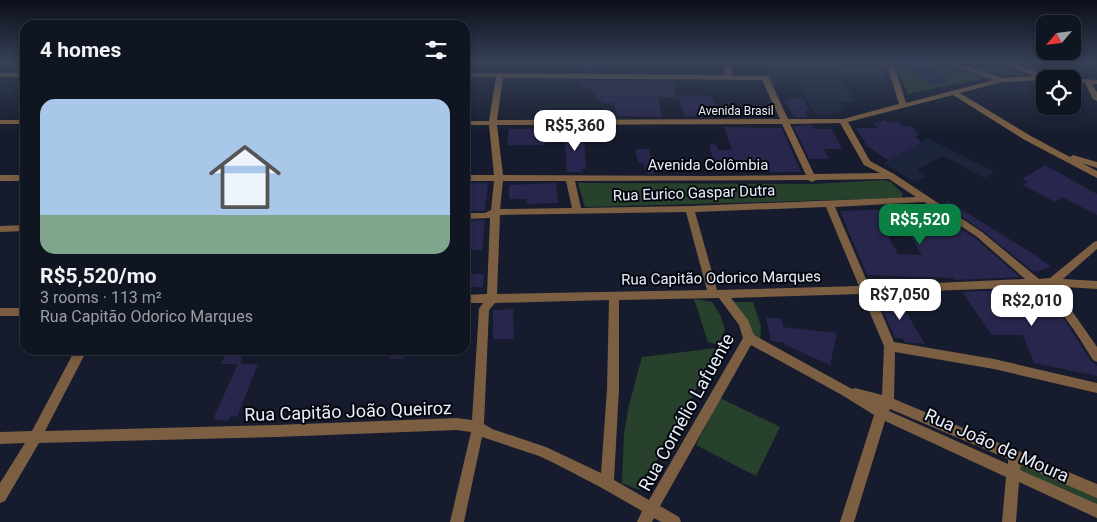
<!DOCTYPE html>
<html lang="en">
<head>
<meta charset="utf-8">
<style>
  body { margin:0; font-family:Roboto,sans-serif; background:#191e2a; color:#f1f3f6; height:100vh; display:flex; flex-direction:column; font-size:19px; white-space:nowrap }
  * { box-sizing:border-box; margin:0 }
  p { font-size:16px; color:#9c9fa5 }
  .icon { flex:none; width:28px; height:28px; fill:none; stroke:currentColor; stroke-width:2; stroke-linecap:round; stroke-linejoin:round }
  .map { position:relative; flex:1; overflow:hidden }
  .sheet { position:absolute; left:20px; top:20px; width:450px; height:335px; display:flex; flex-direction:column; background:#101522; border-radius:15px; box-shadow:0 2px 8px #0003,0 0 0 1px #303440 }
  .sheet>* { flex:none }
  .needle { width:32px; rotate:242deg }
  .buttons { position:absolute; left:1036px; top:15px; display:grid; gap:10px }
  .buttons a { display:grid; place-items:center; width:45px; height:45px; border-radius:10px; background:#101522; box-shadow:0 2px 8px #0003,0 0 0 1px #303440; font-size:25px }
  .price { position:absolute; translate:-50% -42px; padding:0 11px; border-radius:10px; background:#fff; color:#222; font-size:16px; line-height:32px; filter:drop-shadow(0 1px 2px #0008) }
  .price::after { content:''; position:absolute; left:50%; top:30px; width:15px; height:11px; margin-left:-8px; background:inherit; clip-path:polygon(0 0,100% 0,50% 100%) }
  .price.current { background:#0b8043; color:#fff }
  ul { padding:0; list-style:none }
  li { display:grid; align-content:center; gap:10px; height:265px; padding:0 20px }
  li span { display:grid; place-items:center; height:155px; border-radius:15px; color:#555 }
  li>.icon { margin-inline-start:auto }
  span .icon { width:90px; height:90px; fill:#fffc; stroke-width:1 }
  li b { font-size:21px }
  h2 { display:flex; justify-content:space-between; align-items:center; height:60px; padding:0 20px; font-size:21px }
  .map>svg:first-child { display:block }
  .built { fill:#1c253b }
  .green { fill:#28412d }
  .building { fill:#28264c; fill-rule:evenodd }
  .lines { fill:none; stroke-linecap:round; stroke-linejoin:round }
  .minor { fill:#7c5f42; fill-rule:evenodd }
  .labels { text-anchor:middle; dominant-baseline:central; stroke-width:4; stroke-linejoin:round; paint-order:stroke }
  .far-street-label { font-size:12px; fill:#e8edf9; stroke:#05070e }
  .street-label { font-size:15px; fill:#e8edf9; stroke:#05070e }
  .near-street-label { font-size:18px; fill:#e8edf9; stroke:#05070e }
</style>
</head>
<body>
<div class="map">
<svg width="1097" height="522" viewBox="0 0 1097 522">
  <rect width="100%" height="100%" fill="#161c2d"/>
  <path class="built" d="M762 62 797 63 799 66 884 75 887 81 839 76 856 102H840L843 108H839L841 112 816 116 799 84 777 80 778 84H772Z
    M928 138 994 172 985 178 943 156 917 170 926 176 915 182 883 163Z"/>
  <path class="green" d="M767 62H881L884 75 799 66 797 63Z
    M894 62H939L987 78 908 94Z
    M982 62H989L1024 73 1022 76 994 74 977 69Z
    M885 180 891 182 903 194 901 198 585 207 578 183 813 184Z
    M694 299 712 302 720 315 725 329 718 345 708 342Z
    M728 302H753L761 326 760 344Z
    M717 348 678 425 639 490 622 483 624 434 629 405 642 357Z
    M720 398 780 427 756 476 696 445Z
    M1019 459 1097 493V511L1017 475Z"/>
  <path class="building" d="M899 62H924L951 81 930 85Z
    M580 63 598 65 597 72H580Z
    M580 80 674 83 676 98 658 97 662 117 617 116 614 103H602L601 100H596L595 90 581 89Z
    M678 95 711 96 719 116H684Z
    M802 97 809 111H805L808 117H794L783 100H788L790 98Z
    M885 120 888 123 898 121 904 127 910 125 920 135 915 136 922 142 888 160 867 146 856 128H878L873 123Z
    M812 125 814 129H832L842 149H824L829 159H809L793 126Z
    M724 127 782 128 801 172H762L760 169H726L727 172H717L709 145 715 143 718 150H732Z
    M509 129H545V145H507Z
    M564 133H584L586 169H581L582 172H567Z
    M635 149H649L654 174H647L643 163H638Z
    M1045 165 1097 194V215L1062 197 1055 202 1023 185 1028 182 1022 179Z
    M465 183H488L485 211H465Z
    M556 183 558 203 526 204 527 199H509V185Z
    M948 201 1038 257 1051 267 1034 272 983 231 943 204Z
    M896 207 929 208 975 238 1020 277 954 280 953 278 867 275 840 211 898 209ZM888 236H910L922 255 898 254Z
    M485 220 482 250H465V221Z
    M465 274H484L483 287H465Z
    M1035 289 1051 304 1066 322 1091 361 1097 366V376L1034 363 1023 335H992L962 292Z
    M877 298 898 299 925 344 905 342 902 338H895Z
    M513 309 514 339H493V310Z
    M766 317 782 319 783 327 837 333 830 365 785 345 784 343 771 341Z
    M227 350H245L240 364H221Z
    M391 350H405L403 359H389Z
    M238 364H258L237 417 230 416 228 421 213 419Z"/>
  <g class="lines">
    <path class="minor" d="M725 62H731L732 76H768L788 119H843L899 104 886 62H893L906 103 994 80 944 62H954L1003 78 1035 76 994 62H1005L1043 73V75L1065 77V79L1002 82 960 93 1029 135 1070 157 1073 155 1097 162V168L1082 163 1097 171V178L1023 139 953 95 848 122 870 161 894 174 982 232 1039 279 1050 278 1094 242 1097 241V249L1063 279 1097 281V289L1049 286 1072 311 1095 344 1097 347V362L1093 360C1077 334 1060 306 1036 287L873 293 894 342 994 359 1097 383V393L994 369 895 352 894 399 1097 484V498L1021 465 1020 470 1097 504V518L1019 482 1016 522H1002L1006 477 885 421 854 522H840L874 415 842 395 751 345 660 506 679 517 681 522H661L654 518 652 522H637L642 511 602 488 556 464 539 456 482 437 464 522H450L471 432 457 430 276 437 39 443 5 501 0 503V483L25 443 0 444V432L32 431 75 350H87L45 431 276 425 457 418 472 420 479 309 483 303H465V295L487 294 490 218 465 219V213H485L491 210 494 181H465V175H494L489 125H465V121H489L496 77H465V73L724 75ZM503 78 762 80 780 119 497 120ZM840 123 864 165 880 173 814 174 790 124ZM782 124 806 175 704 176 503 175 497 125ZM889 179 916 197 690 206 581 208 575 181 808 180 812 182 816 180ZM503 181H566L572 208 500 209ZM924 202 976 236 1025 279 869 286 835 207ZM826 207 859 286 717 290 695 212ZM686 212 707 290 497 294 500 215ZM862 294 884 346 882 395 855 388 852 389 754 335 748 320 731 298ZM719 298 739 325 743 338 649 500 614 480 619 389V300ZM609 300 607 389 601 473 546 447 492 429 484 424 489 310 495 303ZM890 409 1008 459V464L889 411Z
      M0 73H25V77H0Z
      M1069 78 1097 80V84H1092L1097 92V101L1093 99 1085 83 1072 82V79Z
      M0 120H25V124H0Z
      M0 175H25V181H0Z
      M25 225V231L0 232V226Z
      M0 308H25V316H0Z"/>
  </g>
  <linearGradient id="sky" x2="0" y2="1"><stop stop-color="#0c0f19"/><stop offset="0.46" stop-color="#364057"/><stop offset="1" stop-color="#364057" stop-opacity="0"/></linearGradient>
  <rect width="1097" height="135" fill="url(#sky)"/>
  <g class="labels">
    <g class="far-street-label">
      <text x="736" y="111">Avenida Brasil</text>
    </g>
    <g class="street-label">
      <text x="708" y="165">Avenida Colômbia</text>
      <text transform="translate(694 193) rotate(-2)">Rua Eurico Gaspar Dutra</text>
      <text transform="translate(721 278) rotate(-1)">Rua Capitão Odorico Marques</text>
    </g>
    <g class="near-street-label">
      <text transform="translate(348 411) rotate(-2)">Rua Capitão João Queiroz</text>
      <text transform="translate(686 412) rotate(-61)">Rua Cornélio Lafuente</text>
      <text transform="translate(997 445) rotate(24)">Rua João de Moura</text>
    </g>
  </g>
</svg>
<div class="buttons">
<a><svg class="needle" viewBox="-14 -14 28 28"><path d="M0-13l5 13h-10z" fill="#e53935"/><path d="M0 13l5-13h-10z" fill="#9c9fa5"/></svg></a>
<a><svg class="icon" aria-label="locate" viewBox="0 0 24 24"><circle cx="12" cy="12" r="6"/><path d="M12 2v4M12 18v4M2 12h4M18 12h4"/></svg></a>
</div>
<b class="price" style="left:575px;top:152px">R$5,360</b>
<b class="price current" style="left:920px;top:246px">R$5,520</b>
<b class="price" style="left:900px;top:321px">R$7,050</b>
<b class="price" style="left:1032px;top:327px">R$2,010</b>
<section class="sheet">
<h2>4 homes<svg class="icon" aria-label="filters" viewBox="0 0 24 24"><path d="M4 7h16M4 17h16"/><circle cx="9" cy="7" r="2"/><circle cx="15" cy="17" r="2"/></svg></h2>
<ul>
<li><span style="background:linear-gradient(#a9c7e8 75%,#7fa58c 0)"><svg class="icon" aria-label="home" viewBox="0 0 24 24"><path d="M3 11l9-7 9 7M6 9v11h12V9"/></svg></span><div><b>R$5,520/mo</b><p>3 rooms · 113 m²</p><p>Rua Capitão Odorico Marques</p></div></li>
</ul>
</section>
</div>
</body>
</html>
